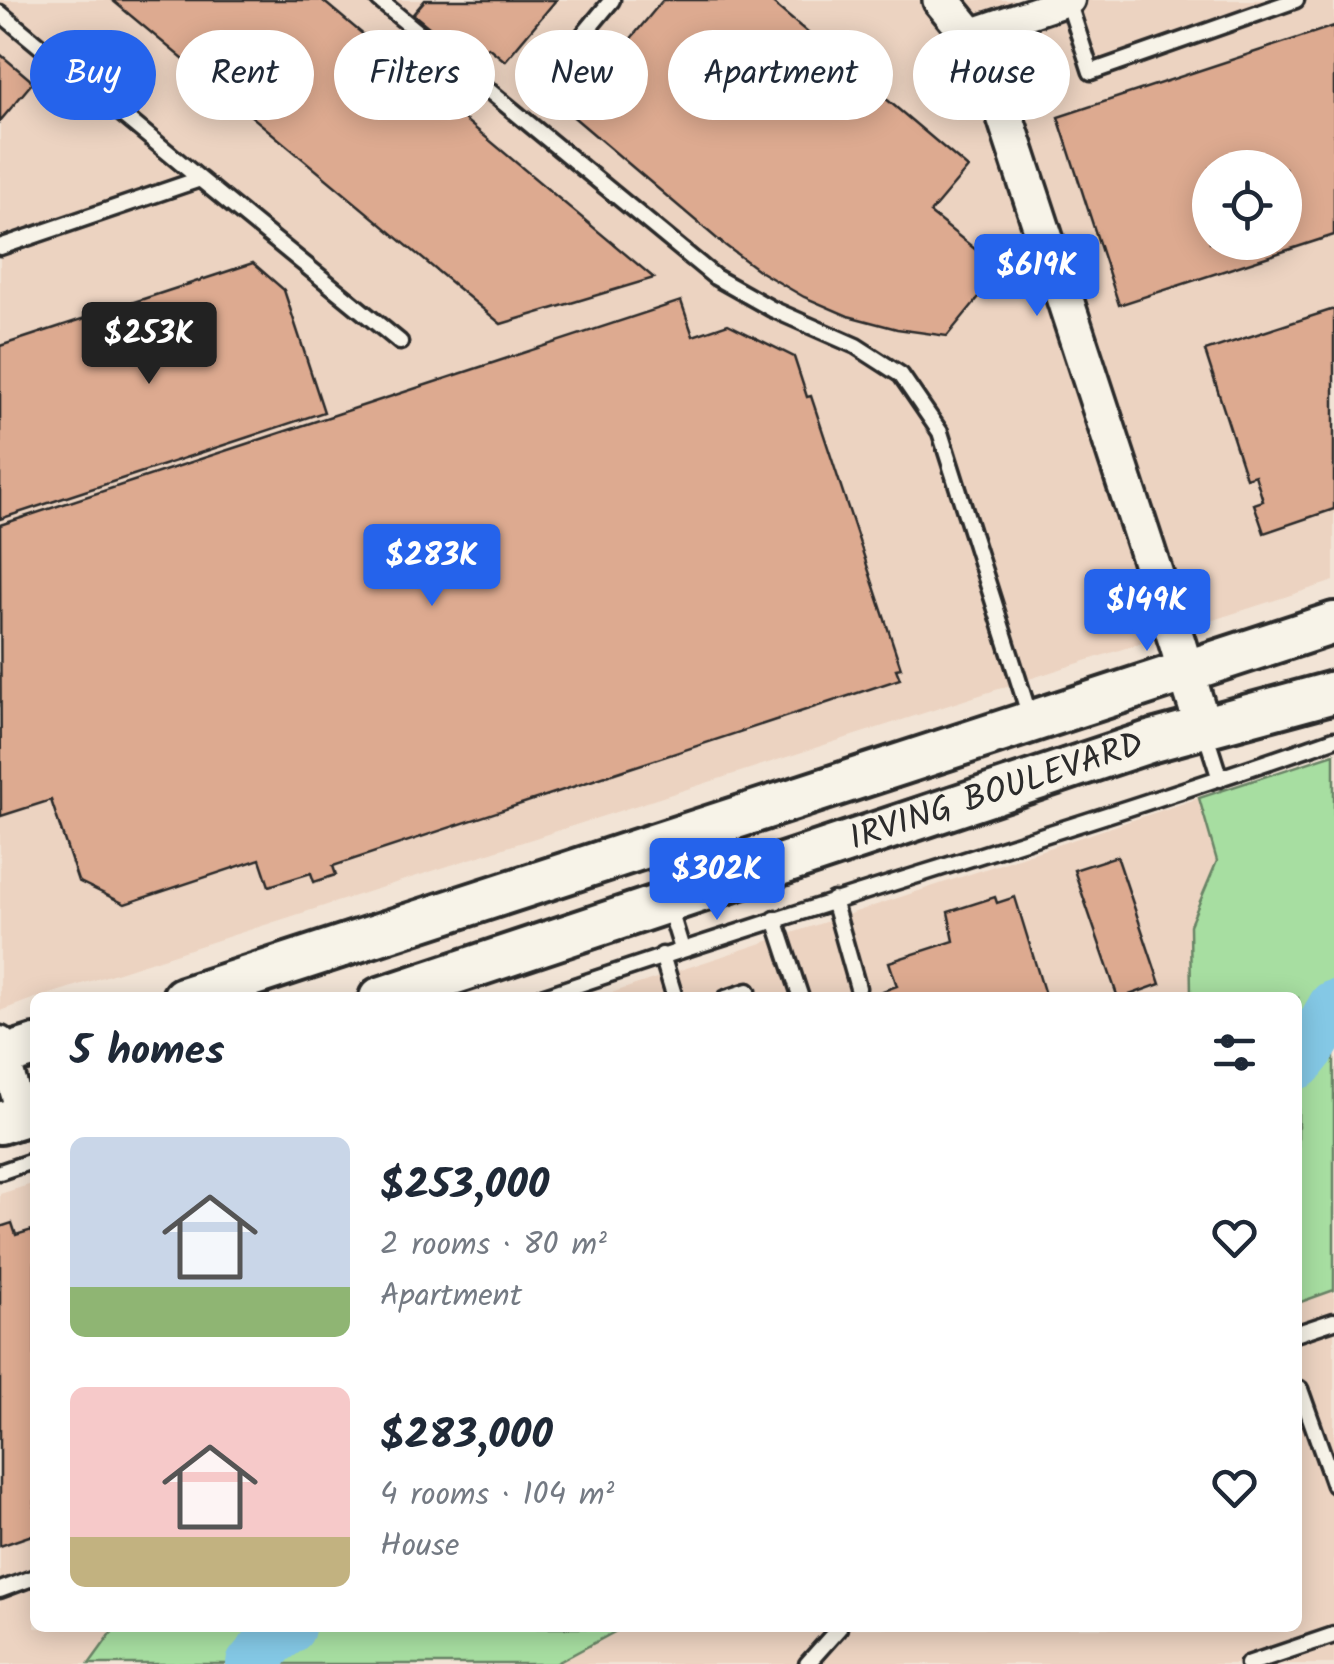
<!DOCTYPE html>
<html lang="en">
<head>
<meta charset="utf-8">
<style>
  body { margin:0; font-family:Kalam,sans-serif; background:#f6f6f7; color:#1f2937; height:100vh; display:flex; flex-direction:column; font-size:38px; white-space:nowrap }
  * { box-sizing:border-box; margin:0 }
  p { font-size:32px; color:#747a83 }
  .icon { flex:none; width:55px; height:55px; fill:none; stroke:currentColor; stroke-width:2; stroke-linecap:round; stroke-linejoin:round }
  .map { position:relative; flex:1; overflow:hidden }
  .drawer { position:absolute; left:30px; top:992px; width:1272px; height:640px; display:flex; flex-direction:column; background:#fff; border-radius:15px; box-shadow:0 5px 25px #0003 }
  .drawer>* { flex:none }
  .banner { position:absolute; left:30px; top:30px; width:1275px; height:90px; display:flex; gap:20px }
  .tools { position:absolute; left:1192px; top:150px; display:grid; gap:20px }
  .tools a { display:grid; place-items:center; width:110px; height:110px; border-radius:50%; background:#fff; box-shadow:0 5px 25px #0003; font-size:50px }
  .price { position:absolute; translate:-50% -85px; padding:0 22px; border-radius:10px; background:#2563eb; color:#fff; font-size:32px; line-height:65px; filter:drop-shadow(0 2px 5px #0008) }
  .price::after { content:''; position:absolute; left:50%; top:60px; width:30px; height:22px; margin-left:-15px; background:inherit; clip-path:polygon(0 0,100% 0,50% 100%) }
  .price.on { background:#222; color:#fff }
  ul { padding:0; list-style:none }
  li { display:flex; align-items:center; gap:30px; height:250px; padding:0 40px }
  li span { display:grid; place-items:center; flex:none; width:280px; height:200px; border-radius:15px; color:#555 }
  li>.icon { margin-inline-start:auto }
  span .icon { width:120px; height:120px; fill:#fffc; stroke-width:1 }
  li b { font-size:42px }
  h2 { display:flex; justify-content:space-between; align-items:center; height:120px; padding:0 40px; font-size:42px }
  .pill { padding:0 35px; border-radius:45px; background:#fff; box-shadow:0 5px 25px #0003; font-size:35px; line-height:90px }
  .pill.on { background:#2563eb; color:#fff }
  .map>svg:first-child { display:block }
  .built { fill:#ecd3c1; fill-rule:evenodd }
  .green { fill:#a7dea1; stroke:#698466; stroke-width:2.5 }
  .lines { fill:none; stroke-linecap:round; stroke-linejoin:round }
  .river { stroke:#84c8e5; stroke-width:52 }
  .building { fill:#ddaa90; stroke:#2b2b2b; stroke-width:2.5; fill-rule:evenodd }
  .service-casing { stroke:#2b2b2b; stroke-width:21 }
  .minor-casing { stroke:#2b2b2b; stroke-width:35 }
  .tertiary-casing { stroke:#2b2b2b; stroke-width:42 }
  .secondary-casing { stroke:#2b2b2b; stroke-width:48 }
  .service { stroke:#f7f3e8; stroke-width:14 }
  .minor { stroke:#f7f3e8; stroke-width:28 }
  .tertiary { stroke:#f7f3e8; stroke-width:35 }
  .secondary { stroke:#f7f3e8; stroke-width:40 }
  .labels { text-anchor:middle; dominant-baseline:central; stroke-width:10; stroke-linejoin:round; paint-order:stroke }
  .street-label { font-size:35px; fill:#2b2b2b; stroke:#f7f3e8 }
</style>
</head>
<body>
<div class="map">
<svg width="1334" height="1664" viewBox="0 0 1334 1664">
  <rect width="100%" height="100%" fill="#f2e4d6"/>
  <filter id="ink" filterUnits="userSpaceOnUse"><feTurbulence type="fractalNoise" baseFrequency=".01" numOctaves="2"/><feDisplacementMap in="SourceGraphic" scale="20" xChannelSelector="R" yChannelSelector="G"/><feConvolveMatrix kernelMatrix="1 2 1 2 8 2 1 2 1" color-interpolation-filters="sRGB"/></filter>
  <g filter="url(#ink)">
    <path class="built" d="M0 0H1334V581L41 997 35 998 0 1011ZM1210 168H1285V242H1210Z
      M1199 798 1217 861 1190 925 1191 997 596 998Z
      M35 1183V1628H115L89 1664H0V1194Z
      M1334 1290V1664H555L622 1628H1298V1303Z"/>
    <path class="green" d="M1334 754V1290L1298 1303V998L1191 997 1190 925 1217 861 1199 798Z
      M115 1628H622L555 1664H89Z"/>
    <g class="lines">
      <path class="river" d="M1298 1063 1310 1048 1334 1006
        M252 1664 271 1641 289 1628"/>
    </g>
    <path class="building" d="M112 0H322L654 278 501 324Z
      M425 0H556L505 61 488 47 474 64 413 14Z
      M663 0H769L968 168 930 213 1001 270 947 336 897 329 848 316 804 297 761 272 722 243 569 113Z
      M1334 26V235L1119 305 1058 117ZM1210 168H1285V242H1210Z
      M0 54 33 82 0 121Z
      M253 263 284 290 324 412 0 519V346Z
      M681 301 693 336 728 324 794 357 807 397 811 396 901 668 896 669 900 679 333 866 336 875 314 882 311 873 269 886 260 859 125 904 78 881 51 800 1 816 0 525Z
      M1334 309V509L1264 533 1254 504 1263 501 1255 475 1246 478 1205 351Z
      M1117 856 1160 984 1121 998H1118L1074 870Z
      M995 897 997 903 1015 897 1046 998H863L897 986 889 962 954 941 948 912Z
      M12 1223 16 1235 32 1230 35 1241V1534L0 1546V1227Z"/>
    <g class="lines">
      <g class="service-casing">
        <path id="service" d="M379 0 715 277 772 309 856 346 901 375 940 432 1030 717
          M1068 1 1091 72 1296 0
          M0 13 200 179
          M550 75 612 0
          M0 247 200 179 400 342
          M1205 732 1220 779
          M833 900 858 988
          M669 907 682 949
          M775 919 801 998
          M662 955 675 998
          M539 998C803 907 1071 831 1334 739
          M726 998 748 991
          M0 1172 35 1160
          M1298 1333 1334 1321
          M1300 1389 1334 1485
          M0 1590 35 1577
          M807 1664 839 1628
          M1248 1664 1334 1635"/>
      </g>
      <g class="minor-casing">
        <path id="minor" d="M969 34 1070 0
          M0 1041 22 1116"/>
      </g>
      <g class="tertiary-casing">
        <path id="tertiary" d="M941 0 969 34 997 92 1177 642 1203 727"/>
      </g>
      <g class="secondary-casing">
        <g id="secondary">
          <path d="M183 998 1334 623"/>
          <path id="s1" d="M380 998 1149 742 1334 692"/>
          <path d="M0 1057 35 1046"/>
          <path d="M0 1123 35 1112"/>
        </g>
      </g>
      <use href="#service" class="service"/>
      <use href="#minor" class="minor"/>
      <use href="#tertiary" class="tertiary"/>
      <use href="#secondary" class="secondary"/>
    </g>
  </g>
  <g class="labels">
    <g class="street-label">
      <text stroke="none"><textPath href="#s1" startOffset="650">IRVING BOULEVARD</textPath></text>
    </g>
  </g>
</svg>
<div class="tools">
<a><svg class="icon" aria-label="locate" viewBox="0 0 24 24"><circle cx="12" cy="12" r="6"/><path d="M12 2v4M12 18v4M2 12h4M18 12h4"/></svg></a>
</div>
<b class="price" style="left:1037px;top:319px">$619K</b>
<b class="price on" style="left:149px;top:387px">$253K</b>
<b class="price" style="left:432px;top:609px">$283K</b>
<b class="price" style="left:1147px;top:654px">$149K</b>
<b class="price" style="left:717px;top:923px">$302K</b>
<div class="banner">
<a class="pill on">Buy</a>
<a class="pill">Rent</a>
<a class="pill">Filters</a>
<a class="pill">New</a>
<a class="pill">Apartment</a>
<a class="pill">House</a>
</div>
<section class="drawer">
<h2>5 homes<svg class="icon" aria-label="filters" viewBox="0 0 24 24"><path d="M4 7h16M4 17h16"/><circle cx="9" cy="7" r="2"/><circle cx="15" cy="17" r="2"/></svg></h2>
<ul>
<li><span style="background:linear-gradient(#c9d6e8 75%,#8fb573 0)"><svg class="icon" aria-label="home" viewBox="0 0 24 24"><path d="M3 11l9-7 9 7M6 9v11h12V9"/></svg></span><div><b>$253,000</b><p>2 rooms · 80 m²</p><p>Apartment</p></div><svg class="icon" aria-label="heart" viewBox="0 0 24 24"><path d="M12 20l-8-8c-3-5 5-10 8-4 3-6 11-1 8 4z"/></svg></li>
<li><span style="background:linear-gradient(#f6c9c9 75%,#c2b280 0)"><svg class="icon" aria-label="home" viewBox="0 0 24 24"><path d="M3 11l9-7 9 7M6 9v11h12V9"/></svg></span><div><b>$283,000</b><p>4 rooms · 104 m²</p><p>House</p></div><svg class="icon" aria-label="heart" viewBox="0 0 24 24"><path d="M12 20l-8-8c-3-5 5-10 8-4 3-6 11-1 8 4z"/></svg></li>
</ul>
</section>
</div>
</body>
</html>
